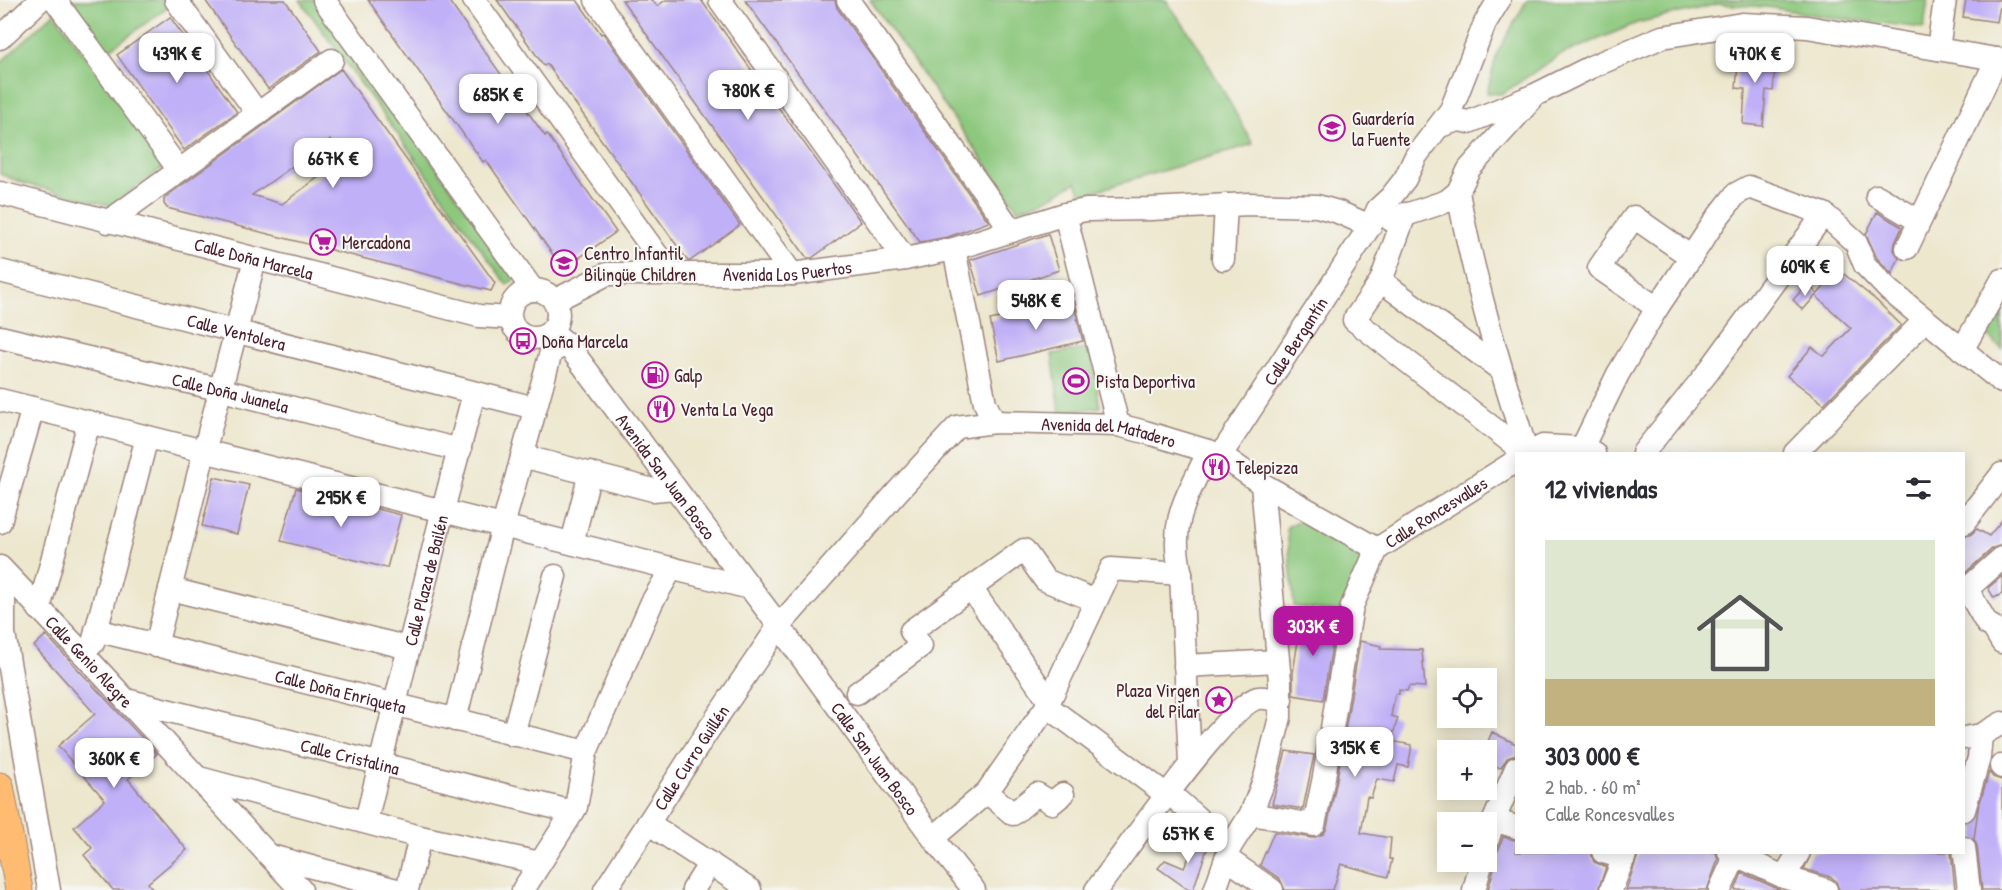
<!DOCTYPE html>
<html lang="es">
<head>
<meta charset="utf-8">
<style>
  body { margin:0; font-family:"Patrick Hand",sans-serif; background:#f7f7f7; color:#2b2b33; height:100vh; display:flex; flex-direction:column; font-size:22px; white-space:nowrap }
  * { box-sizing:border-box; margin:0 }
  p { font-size:20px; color:#7c7c81 }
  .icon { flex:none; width:33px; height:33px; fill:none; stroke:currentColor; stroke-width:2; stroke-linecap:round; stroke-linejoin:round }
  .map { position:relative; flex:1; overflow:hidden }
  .sheet { position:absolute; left:1515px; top:452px; width:450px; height:402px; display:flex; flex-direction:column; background:#fff; border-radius:0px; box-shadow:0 3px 15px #0003 }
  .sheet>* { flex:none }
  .controls { position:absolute; left:1437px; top:668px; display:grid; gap:12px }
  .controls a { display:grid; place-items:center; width:60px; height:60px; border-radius:0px; background:#fff; box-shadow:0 3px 15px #0003; font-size:30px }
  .price { position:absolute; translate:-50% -51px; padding:0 14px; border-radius:12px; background:#fff; color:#222; font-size:20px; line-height:39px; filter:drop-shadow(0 2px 3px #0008) }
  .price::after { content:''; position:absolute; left:50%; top:36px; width:18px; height:14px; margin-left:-9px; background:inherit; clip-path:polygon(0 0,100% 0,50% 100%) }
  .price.selected { background:#b5179e; color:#fff }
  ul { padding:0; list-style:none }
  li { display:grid; align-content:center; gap:12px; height:318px; padding:0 30px }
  li span { display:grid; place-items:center; height:186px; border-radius:0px; color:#555 }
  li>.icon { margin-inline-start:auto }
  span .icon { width:108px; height:108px; fill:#fffc; stroke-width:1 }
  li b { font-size:26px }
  h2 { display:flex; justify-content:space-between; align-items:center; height:72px; padding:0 30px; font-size:26px }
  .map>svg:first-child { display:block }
  .green { fill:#8dc87e; stroke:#6c7454; stroke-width:1.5 }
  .building { fill:#c0b0f7; fill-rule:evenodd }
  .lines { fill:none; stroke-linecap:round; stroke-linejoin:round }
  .minor-casing { stroke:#9c837c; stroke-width:25 }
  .major-casing { stroke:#9c837c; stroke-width:29 }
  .minor { stroke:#fff; stroke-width:22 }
  .major { stroke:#ffbb71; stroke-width:27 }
  .labels { text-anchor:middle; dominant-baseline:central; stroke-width:4.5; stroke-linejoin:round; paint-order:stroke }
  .poi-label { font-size:18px; fill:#4a1f2b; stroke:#f6f6f2; text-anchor:start }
  .street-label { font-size:18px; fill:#4a1f2b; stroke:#f6f6f2 }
</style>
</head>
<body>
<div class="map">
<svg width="2002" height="890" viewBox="0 0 2002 890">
  <rect width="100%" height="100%" fill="#f6f6f2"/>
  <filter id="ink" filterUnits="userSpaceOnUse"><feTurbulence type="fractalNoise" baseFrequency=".0167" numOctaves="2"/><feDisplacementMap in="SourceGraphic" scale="12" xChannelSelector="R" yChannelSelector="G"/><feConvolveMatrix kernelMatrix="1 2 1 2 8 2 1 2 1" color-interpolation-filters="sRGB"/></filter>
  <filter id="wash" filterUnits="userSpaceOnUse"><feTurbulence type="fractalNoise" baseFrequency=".008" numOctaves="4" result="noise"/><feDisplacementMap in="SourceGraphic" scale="24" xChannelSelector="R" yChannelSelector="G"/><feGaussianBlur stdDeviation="1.35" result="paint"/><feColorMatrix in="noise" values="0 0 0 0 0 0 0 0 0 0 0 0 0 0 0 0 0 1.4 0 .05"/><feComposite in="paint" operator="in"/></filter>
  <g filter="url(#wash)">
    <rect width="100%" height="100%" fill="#ede7ce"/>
    <path class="green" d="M68 0H163L168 7 106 52Z
      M300 0H316L516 278 507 285Z
      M870 0H1166L1197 44 1253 144 1081 195 1076 182 1049 198 1018 210Z
      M1527 0H1928L1924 28 1833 18 1767 7 1718 4 1637 23 1558 56 1502 94 1487 93 1497 53Z
      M54 13 165 166 111 206 23 183 0 174V63Z
      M2002 294V349L1981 330Z
      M1091 348 1100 407 1060 413 1052 354Z
      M1304 518 1366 553 1339 613 1294 606 1287 527Z"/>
    <g id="blocks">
      <path class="building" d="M205 0H285L321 51 268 89Z
        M368 0H448L545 136 547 134 616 232 563 269 486 160 483 162Z
        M497 0H577L601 34 603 33 740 225 690 261H688L547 64 544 66Z
        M622 0H652L657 6 666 0H701L861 222 812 258H807Z
        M745 0H835L837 8 989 222 948 237 920 242Z
        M1966 0H2001L1997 22 1963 17Z
        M170 17 237 112 184 150 117 55Z
        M1739 52 1776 55 1773 91 1766 90 1763 126 1743 124 1745 89 1736 88Z
        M341 69 495 283 491 291 167 208 164 204V199L167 196ZM330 140 343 159 282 204 252 195Z
        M1877 212 1902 227 1895 243 1894 250 1899 258 1892 274 1877 258 1866 234Z
        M1048 234 1059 270 981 296 970 260Z
        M1839 270 1877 301 1901 325 1824 404 1787 376 1812 347 1824 356 1851 328 1816 296Z
        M1808 283 1817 294 1803 310 1793 300Z
        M1073 302 1083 341 999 361 990 320Z
        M214 477 249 485 237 534 202 526Z
        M296 488 401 515 387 568 281 541Z
        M2002 520V545L1993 548 1964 574V536L1970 535 1977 529 1989 536Z
        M2002 576V594L1994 598 1988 588Z
        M1302 615 1336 620 1323 700 1293 695V673Z
        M46 635 157 754 128 779 187 850 148 883 153 890H113L84 855 92 848 74 827 105 800 58 746 95 714 34 646Z
        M1360 641 1381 646 1380 649 1422 650 1425 687 1409 686 1407 691 1399 690V694H1395L1391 716 1398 718 1391 741 1412 745 1408 767 1398 765 1394 782 1377 779 1371 798 1367 797 1361 833 1391 838 1389 859H1392L1388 877 1341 864 1333 890H1285L1280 879 1260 865 1274 832 1312 838 1324 834 1327 828 1337 779Z
        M1492 732 1516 744V755L1507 758 1501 768 1486 764V746Z
        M1286 751 1314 755 1303 809 1272 804Z
        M1989 772 1993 777 2002 780V890H1982L1977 846 1974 839 1978 809Z
        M1194 833 1208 846 1193 890H1189L1158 868 1165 860 1184 868 1192 851 1185 843Z
        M1503 837 1516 840V852H1590L1594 862 1606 867 1598 890H1488L1495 865 1494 856 1499 849Z
        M1639 852H1716L1718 860 1707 890H1626Z
        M1812 852H1951L1955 890H1839L1836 881 1831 877 1804 869Z
        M1742 873 1778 889 1780 890H1735Z"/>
    </g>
  </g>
  <g filter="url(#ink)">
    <use href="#blocks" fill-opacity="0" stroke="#9c837c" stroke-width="1.5"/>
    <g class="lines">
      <g class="minor-casing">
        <g id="minor">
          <path d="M55 0 179 170"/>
          <path d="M176 0 258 114"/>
          <path d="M324 0 533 290"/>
          <path d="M474 0 670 273"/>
          <path d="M596 0 792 274"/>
          <path d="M720 0 905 259"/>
          <path d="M848 0 1012 231"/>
          <path d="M0 38 40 0"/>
          <path d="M1938 49 1945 0"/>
          <path d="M1440 126 1458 120 1469 122 1535 95 1591 67 1662 37 1742 24 1807 27 2002 60"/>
          <path d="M1458 192C1474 281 1500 367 1527 453"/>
          <path id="s1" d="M0 193 479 316 510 318"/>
          <path d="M1877 196 1919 221"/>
          <path d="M1065 214 1118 425"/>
          <path d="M1405 214 1381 281 1354 320 1525 453"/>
          <path d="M1391 220 1447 201 1458 192 1469 169 1531 100"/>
          <path d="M108 222 332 60"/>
          <path d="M1907 248 1997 59"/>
          <path d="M954 249 985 403 994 422"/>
          <path d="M1223 259 1226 205"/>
          <path id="s2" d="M0 271 535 408"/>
          <path d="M1381 281 1501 370"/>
          <circle cx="534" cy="314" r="24"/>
          <path id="s3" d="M554 301 607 274H792L905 259 954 249 1065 214 1086 210 1151 209 1249 204 1317 206 1338 212 1370 226"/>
          <path d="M1657 308 1599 268 1634 217 1691 257"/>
          <path id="s4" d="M551 331 567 344 779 626 933 838 974 890"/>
          <path id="s5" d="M0 337 222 390 460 450"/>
          <path d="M1962 350 2002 280"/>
          <path d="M0 400 750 588"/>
          <path d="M1582 448 1618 374 1657 308 1717 218 1736 194 1749 187 1824 214 1856 243 1865 265 1889 290 2002 382"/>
          <path d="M1530 453 1543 446 1582 448 1594 453"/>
          <path d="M1643 453 1708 372 1824 214"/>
          <path d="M1795 453 1925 320"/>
          <path id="s6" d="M1221 455 1370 226 1378 209 1391 197 1405 179 1416 156 1451 110 1485 23 1499 0"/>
          <path d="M522 456 653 490 675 488"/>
          <path d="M0 522 33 408"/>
          <path d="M1964 523 2002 474"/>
          <path d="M572 543 590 473"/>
          <path d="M2002 558 1967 589 1987 624 1993 627 2002 642"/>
          <path id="s7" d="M0 567 88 659 301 890"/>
          <path d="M0 580 4 602V634L49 890"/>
          <path d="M971 588 1049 701"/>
          <path d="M170 589 409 648"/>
          <path d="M39 609 89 422"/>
          <path id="s8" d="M96 630 586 752"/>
          <path d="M93 643 147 437"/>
          <path d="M156 646 204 452 255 259"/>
          <path d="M1185 666 1278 661"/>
          <path d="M857 693 921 646 911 631 1024 550 1045 580 1084 596"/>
          <path id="s9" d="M126 700 573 812"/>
          <path d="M1047 706 1168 796 1176 799 1230 847"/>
          <path d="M455 720 503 526 551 352 567 344"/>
          <path d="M513 735 555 576"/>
          <path d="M1964 738 1981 735 2002 723"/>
          <path d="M1190 763 1181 574C1168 521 1187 497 1209 451"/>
          <path d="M2001 766 2002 767"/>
          <path d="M199 778 420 837 540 863"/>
          <path d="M987 792 1013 814 1037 794 1052 803 1063 794"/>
          <path d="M1964 810 1979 758 1981 735"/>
          <path id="s10" d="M1251 814 1314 825 1324 777 1352 606 1377 549 1516 461"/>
          <path d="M1494 820 1516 827"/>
          <path id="s11" d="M366 821 443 510 474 393"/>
          <path d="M648 823 750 890"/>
          <path d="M933 838 987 792 1047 706 1111 569 1181 574"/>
          <path d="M1486 845 1494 820 1516 768"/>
          <path d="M1964 848 1969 890"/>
          <path d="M1603 852 1624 858"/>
          <path d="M1729 852 1784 877 1826 890"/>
          <path d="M271 856 397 890"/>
          <path d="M1226 858 1272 890"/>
          <path d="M1784 877 1799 852"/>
          <path d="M407 890 420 837"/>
          <path d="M523 890 576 807 586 752 652 602 672 568"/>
          <path id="s12" d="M605 890 707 732 779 626 898 491 957 427 994 422 1118 425 1145 432 1221 455 1262 484 1377 549"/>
          <path d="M693 890 710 863"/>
          <path d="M1096 890C1122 857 1227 704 1258 698 1264 697 1274 700 1281 700"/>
          <path d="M1215 890 1230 847 1251 814 1265 778 1280 717V681L1262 484"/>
          <path d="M1474 890 1482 861"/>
          <path d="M1611 890 1626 852"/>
          <path d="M1720 890 1737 852"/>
        </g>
      </g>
      <g class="major-casing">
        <path id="major" d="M0 786 19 890"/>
      </g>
      <use href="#minor" class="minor"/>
      <use href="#major" class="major"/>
    </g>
  </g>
  <defs>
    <g id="school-ring" transform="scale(1.35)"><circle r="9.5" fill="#f6f6f2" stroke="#b5179e" stroke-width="1.5"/><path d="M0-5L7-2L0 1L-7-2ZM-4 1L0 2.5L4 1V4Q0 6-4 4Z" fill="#b5179e"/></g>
    <g id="supermarket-ring" transform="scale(1.35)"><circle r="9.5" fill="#f6f6f2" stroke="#b5179e" stroke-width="1.5"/><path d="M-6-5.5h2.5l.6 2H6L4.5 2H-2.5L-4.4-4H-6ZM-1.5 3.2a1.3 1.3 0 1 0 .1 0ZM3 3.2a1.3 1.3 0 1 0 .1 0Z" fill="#b5179e"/></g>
    <g id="bus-ring" transform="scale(1.35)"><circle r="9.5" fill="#f6f6f2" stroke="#b5179e" stroke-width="1.5"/><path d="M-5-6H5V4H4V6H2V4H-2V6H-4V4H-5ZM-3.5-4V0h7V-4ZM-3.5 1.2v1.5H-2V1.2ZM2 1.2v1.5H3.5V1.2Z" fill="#b5179e"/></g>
    <g id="fuel-ring" transform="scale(1.35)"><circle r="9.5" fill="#f6f6f2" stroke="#b5179e" stroke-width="1.5"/><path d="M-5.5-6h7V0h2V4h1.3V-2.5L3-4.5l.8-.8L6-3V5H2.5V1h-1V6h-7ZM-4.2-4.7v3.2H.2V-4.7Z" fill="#b5179e"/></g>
    <g id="stadium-ring" transform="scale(1.35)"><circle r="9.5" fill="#f6f6f2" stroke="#b5179e" stroke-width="1.5"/><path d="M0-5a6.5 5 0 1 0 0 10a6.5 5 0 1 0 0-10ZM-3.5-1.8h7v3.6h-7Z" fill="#b5179e"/></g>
    <g id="restaurant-ring" transform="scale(1.35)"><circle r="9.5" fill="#f6f6f2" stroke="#b5179e" stroke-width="1.5"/><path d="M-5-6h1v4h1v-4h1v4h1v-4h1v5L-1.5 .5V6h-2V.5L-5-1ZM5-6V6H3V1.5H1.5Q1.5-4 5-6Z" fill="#b5179e"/></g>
    <g id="sight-ring" transform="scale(1.35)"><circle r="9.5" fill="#f6f6f2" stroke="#b5179e" stroke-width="1.5"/><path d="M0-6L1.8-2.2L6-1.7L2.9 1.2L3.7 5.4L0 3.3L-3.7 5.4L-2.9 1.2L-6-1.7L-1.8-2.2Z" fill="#b5179e"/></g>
  </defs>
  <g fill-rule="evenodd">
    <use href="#school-ring" x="1332" y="128"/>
    <use href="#supermarket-ring" x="323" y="242"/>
    <use href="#school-ring" x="564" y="263"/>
    <use href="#bus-ring" x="523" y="341"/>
    <use href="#fuel-ring" x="655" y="375"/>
    <use href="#stadium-ring" x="1076" y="381"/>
    <use href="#restaurant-ring" x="661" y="409"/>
    <use href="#restaurant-ring" x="1216" y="467"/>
    <use href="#sight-ring" x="1219" y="700"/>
  </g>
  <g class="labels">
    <g class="poi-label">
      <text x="1352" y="118">Guardería<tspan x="1352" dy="21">la Fuente</tspan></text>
      <text x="342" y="242">Mercadona</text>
      <text x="584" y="253">Centro Infantil<tspan x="584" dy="21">Bilingüe Children</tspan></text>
      <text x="542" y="341">Doña Marcela</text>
      <text x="674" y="375">Galp</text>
      <text x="1096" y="381">Pista Deportiva</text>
      <text x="680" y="409">Venta La Vega</text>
      <text x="1236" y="467">Telepizza</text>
      <text x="1200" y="690" text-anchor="end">Plaza Virgen<tspan x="1200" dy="21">del Pilar</tspan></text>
    </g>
    <g class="street-label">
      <text stroke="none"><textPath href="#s1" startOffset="262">Calle Doña Marcela</textPath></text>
      <text stroke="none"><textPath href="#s3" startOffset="240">Avenida Los Puertos</textPath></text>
      <text stroke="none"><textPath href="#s2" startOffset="244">Calle Ventolera</textPath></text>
      <text stroke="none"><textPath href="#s6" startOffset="136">Calle Bergantín</textPath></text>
      <text stroke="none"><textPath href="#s5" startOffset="237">Calle Doña Juanela</textPath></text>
      <text stroke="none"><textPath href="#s12" startOffset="736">Avenida del Matadero</textPath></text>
      <text stroke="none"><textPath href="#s4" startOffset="186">Avenida San Juan Bosco</textPath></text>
      <text stroke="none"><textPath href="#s10" startOffset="418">Calle Roncesvalles</textPath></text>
      <text stroke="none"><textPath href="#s11" startOffset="248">Calle Plaza de Bailén</textPath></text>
      <text stroke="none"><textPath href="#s7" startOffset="130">Calle Genio Alegre</textPath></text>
      <text stroke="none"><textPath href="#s8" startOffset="252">Calle Doña Enriqueta</textPath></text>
      <text stroke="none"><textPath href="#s9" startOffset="231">Calle Cristalina</textPath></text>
      <text stroke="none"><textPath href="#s12" startOffset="158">Calle Curro Guillén</textPath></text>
      <text stroke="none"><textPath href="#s4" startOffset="537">Calle San Juan Bosco</textPath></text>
    </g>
  </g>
</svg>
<div class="controls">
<a><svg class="icon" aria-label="locate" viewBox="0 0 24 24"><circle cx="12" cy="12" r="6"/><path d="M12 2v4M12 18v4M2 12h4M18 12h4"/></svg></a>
<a>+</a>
<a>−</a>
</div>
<b class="price" style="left:177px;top:84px">439K €</b>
<b class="price" style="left:1755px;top:84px">470K €</b>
<b class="price" style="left:748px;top:121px">780K €</b>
<b class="price" style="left:498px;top:125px">685K €</b>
<b class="price" style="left:333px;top:189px">667K €</b>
<b class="price" style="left:1805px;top:297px">609K €</b>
<b class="price" style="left:1036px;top:331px">548K €</b>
<b class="price" style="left:341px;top:528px">295K €</b>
<b class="price selected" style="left:1313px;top:657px">303K €</b>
<b class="price" style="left:1355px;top:778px">315K €</b>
<b class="price" style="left:114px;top:789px">360K €</b>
<b class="price" style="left:1188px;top:864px">657K €</b>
<section class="sheet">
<h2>12 viviendas<svg class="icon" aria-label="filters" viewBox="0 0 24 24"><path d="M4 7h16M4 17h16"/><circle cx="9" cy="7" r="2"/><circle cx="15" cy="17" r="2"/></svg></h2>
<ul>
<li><span style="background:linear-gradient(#dfe7d0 75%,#c2b280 0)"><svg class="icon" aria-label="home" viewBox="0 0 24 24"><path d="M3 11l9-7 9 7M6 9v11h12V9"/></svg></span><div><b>303 000 €</b><p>2 hab. · 60 m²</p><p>Calle Roncesvalles</p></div></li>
</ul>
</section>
</div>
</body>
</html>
